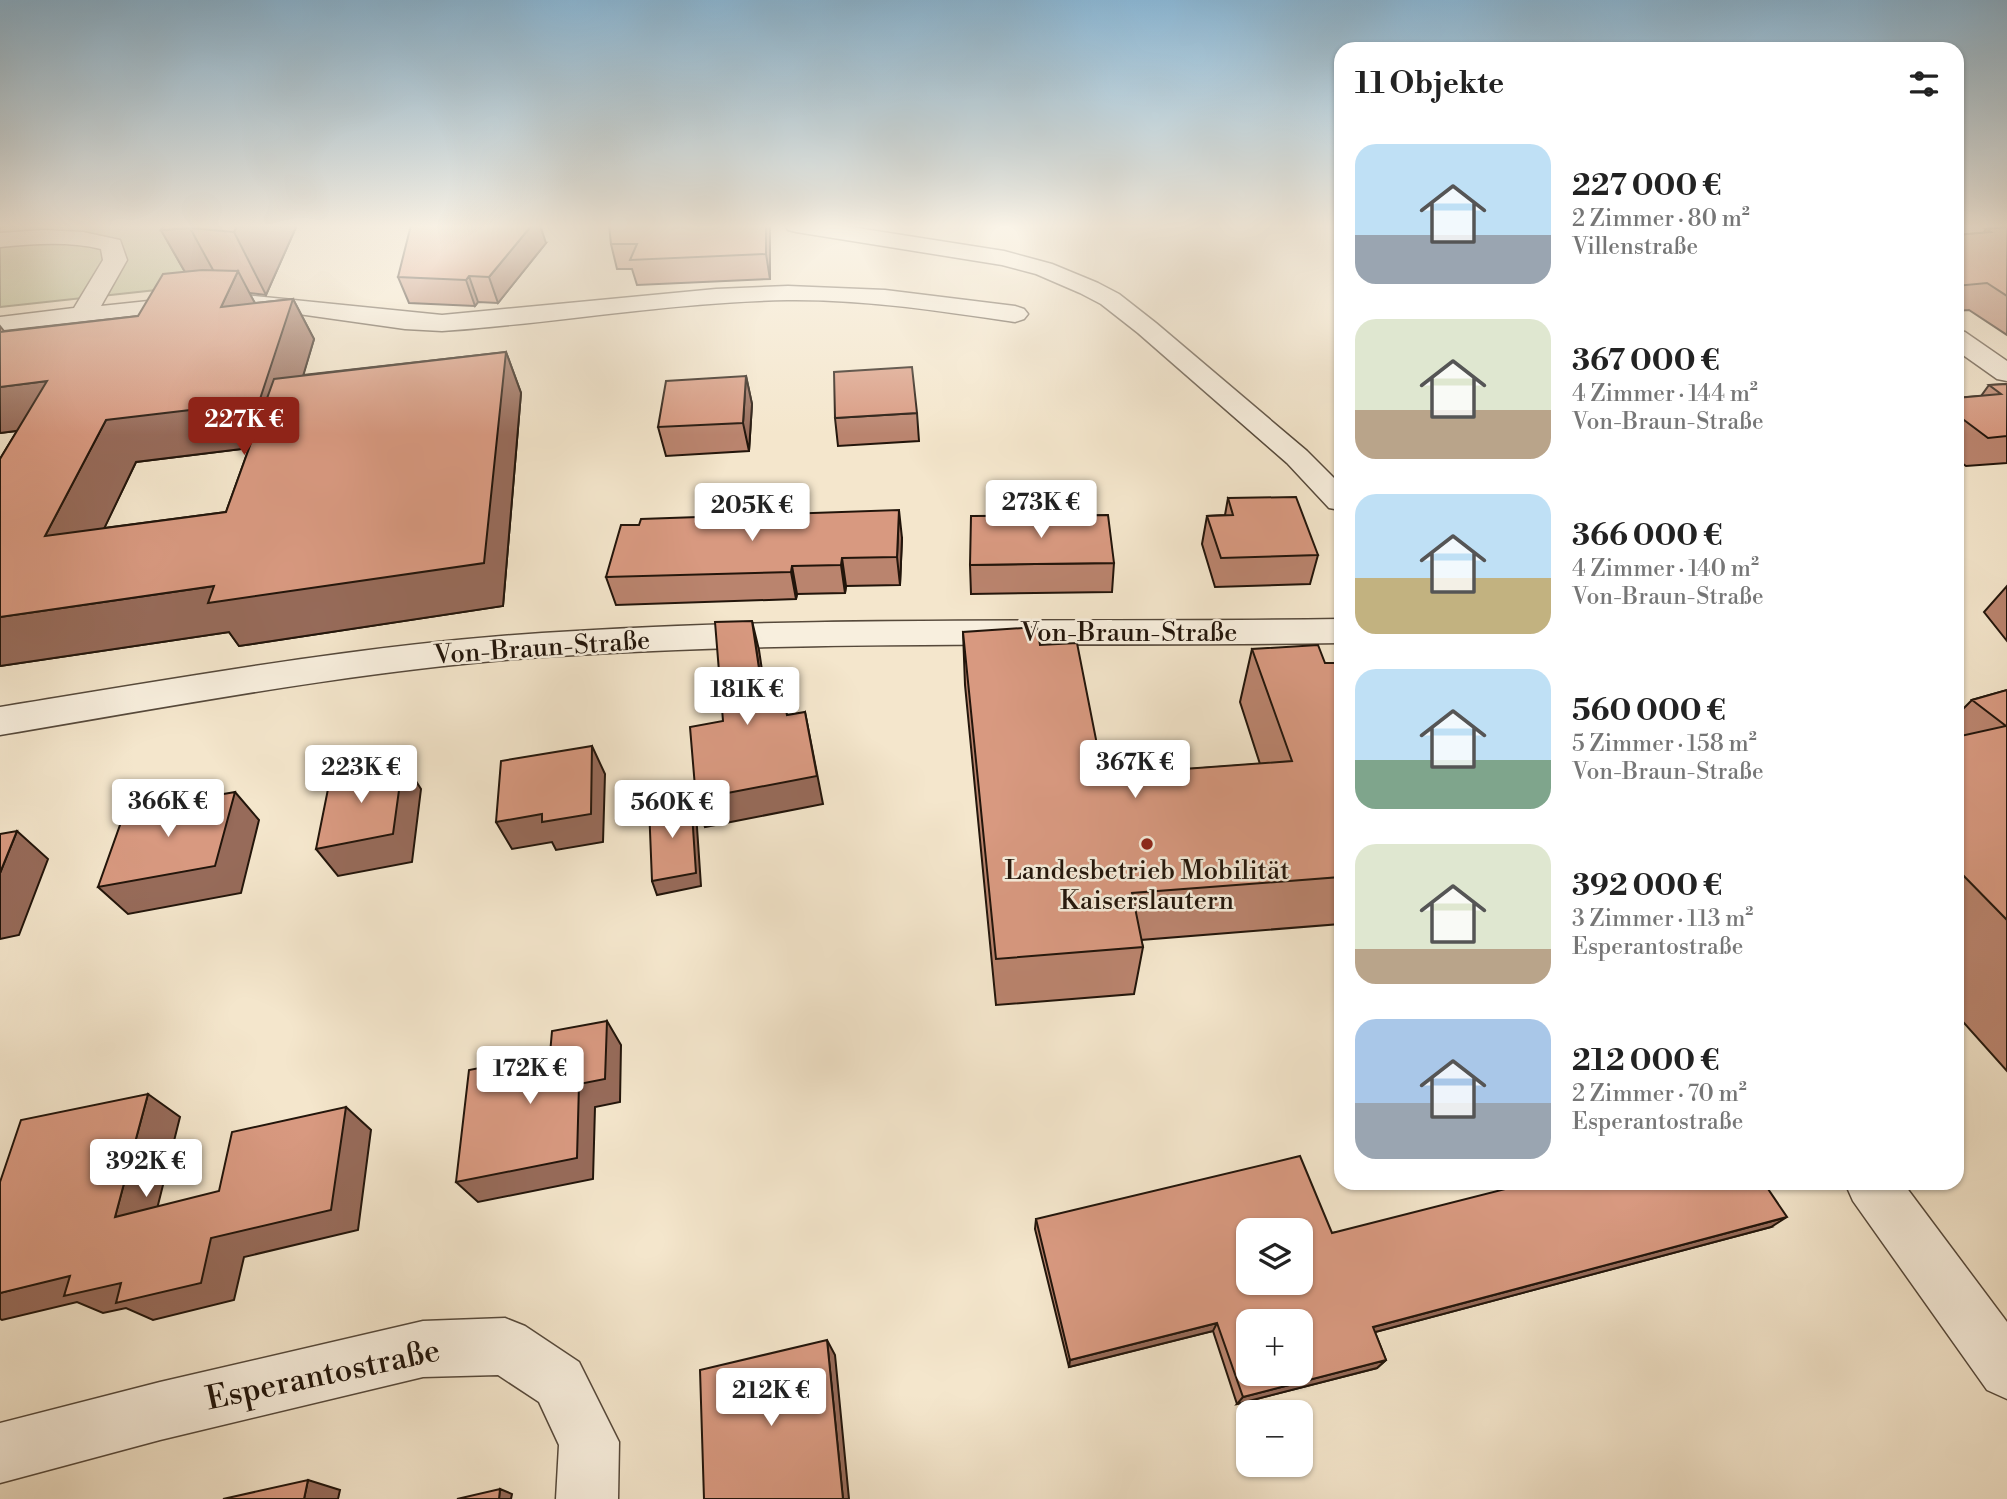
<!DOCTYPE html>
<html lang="de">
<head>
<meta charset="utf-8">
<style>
  body { margin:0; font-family:"Libre Bodoni",serif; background:#f6f6f6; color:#222; height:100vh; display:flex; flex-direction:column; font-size:26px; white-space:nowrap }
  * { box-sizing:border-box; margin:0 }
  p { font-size:23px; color:#767676 }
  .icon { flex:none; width:38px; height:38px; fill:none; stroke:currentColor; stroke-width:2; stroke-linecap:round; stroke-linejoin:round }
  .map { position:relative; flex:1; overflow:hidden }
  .sheet { position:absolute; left:1334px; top:42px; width:630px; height:1148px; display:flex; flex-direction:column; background:#fff; border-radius:21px; box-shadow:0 2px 5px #0004 }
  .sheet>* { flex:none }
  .fabs { position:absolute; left:1236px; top:1218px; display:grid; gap:14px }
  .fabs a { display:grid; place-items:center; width:77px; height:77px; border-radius:14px; background:#fff; box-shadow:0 2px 5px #0004; font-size:35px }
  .price { position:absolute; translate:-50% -60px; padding:0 16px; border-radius:7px; background:#fff; color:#222; font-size:23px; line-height:46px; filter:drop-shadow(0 2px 4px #0008) }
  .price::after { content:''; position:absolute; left:50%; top:42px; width:21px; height:16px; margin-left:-10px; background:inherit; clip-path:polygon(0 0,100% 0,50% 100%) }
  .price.selected { background:#8f2418; color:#fff }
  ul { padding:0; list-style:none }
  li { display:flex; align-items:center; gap:21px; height:175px; padding:0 21px }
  li span { display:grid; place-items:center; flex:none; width:196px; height:140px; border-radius:21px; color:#555 }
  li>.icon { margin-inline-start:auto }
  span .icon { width:84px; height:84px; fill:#fffc; stroke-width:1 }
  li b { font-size:30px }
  h2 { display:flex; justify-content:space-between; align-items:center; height:84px; padding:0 21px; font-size:30px }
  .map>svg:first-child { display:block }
  .green { fill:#bcc497; stroke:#6f6c51; stroke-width:2 }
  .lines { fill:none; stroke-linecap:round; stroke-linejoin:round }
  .minor-casing { stroke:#56493b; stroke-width:3 }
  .minor { fill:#f8efde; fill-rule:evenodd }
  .wall { fill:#ba846e; stroke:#22150b; stroke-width:2; fill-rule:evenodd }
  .shaded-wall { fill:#976b5a; stroke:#22150b; stroke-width:2 }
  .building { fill:#d89980; stroke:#22150b; stroke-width:2; fill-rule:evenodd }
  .poi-dot { fill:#8f2418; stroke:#f8efde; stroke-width:2.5 }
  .labels { text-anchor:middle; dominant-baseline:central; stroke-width:5; stroke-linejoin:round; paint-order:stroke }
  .street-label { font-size:26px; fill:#22150b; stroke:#f8efde }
  .poi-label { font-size:26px; fill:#22150b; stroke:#f8efde }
  .near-street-label { font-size:32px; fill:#22150b; stroke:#f8efde }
</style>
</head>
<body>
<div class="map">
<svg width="2007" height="1499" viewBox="0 0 2007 1499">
  <rect width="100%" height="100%" fill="#f4e6cc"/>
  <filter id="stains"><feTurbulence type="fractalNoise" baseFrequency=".00286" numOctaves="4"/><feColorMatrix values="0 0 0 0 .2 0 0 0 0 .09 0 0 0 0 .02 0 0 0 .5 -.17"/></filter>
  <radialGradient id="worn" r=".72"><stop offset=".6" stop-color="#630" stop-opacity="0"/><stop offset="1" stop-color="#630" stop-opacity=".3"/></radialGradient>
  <path class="green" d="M24 225H223L193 286 0 307V227Z"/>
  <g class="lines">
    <g class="minor-casing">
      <path id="minor" d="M785 225H838L1004 251 1052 264 1098 283 1119 294 1156 323 1307 451 1340 484V510L1329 508 1287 463 1138 333 1101 304 1080 293 1036 274 1002 265 796 232 788 230Z
        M43 230 83 232 120 240 127 260 101 306 224 293 442 315 716 289 788 286 885 290 1015 306 1024 309 1028 314 1024 319 1015 322C940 311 863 299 787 300 672 302 557 323 442 331L405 329 263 309 224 307 0 333V317L74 308 103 260 101 249C68 241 34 244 0 247V233Z
        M1956 330 1965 332 2007 361V381L1997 379 1956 350Z
        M1340 619V643C1074 647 808 639 542 657 360 670 180 705 0 735V707C180 678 360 645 542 633 808 615 1074 623 1340 619Z
        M1845 1183H1903L2007 1322V1399L1987 1390 1853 1201Z
        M505 1318 525 1326 579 1362 619 1442 618 1499H556L559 1445 539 1402 498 1375 423 1377 160 1440 0 1483V1423L160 1382 423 1321Z"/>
    </g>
    <use href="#minor" class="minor"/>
  </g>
  <path class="wall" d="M165 225H297L266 295 249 293 255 303 293 299 314 339 303 375 506 352 521 393 503 606 239 646 229 632 0 666V459L17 431 0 433V326L4 331 138 316 185 272 161 230ZM249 448 226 512 104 528 136 462Z
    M770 225V279L637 285 632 269H617L611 244Z
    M2007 227V335L1969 310 1956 311V235L1983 233 1986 229Z
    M546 243 498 303 478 302 475 306 409 303 398 277Z
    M746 376 752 404 749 451 666 456 658 427Z
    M2007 384V463L1966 466 1956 459V398L1981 396 1989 385Z
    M917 413 919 441 838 446 835 418Z
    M1228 498 1318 555 1310 584 1215 587 1202 544 1207 516 1225 515Z
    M902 538 900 585 846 586 845 593 797 594 796 599 616 605 606 577Z
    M1114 563 1112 592 971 594 970 565Z
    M2007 586V641L1984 612Z
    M963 632 1040 645 1103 775 1260 764 1240 702 1252 649 1325 663H1340V924L1141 940 1143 947 1134 994 996 1005 965 685Z
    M2007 690V1071L1956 1014V716L1972 700Z
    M1630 1186 1771 1227 1375 1332 1386 1360 1377 1368 1237 1404 1213 1331 1069 1367 1035 1229 1036 1219 1332 1233Z"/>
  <path class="shaded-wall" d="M237 225H297L266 295 234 232Z
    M532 225H540L546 243 498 303 489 277Z
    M766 225H770V279L766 254Z
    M190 228 224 290 197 293 161 230Z
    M238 271 259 311 221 307Z
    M469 276 478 302 475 306 466 280Z
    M293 299 314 339 283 444 136 462 80 579 45 536 106 420Z
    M506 352 521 393 503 606 239 646 229 632 0 666V617L214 586Z
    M746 376 752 404 749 451 743 423Z
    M47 381 78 423 0 433V387Z
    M899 510 902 538 900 585 897 557Z
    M842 558 846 586 845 593 841 565Z
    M792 566 797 594 796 599 791 572Z
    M752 621 759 650 772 737 765 709Z
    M805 712 823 804 705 827 696 799Z
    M592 746 605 774 603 842 556 850 552 842 512 849 496 822Z
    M403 761 421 789 412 862 338 876 316 849Z
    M235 792 259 820 241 893 128 914 98 887Z
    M691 798 696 813 701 886 657 895 652 881Z
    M17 831 48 859 19 935 0 939V873Z
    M607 1021 621 1045 620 1102 595 1107 593 1179 478 1202 456 1182 579 1084Z
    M148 1094 180 1117 150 1237 115 1217Z
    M346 1107 371 1130 358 1230 244 1257 234 1300 153 1320 126 1308 103 1313 77 1302 2 1320 0 1319V1293L211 1238Z
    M1787 1217 1771 1227 1364 1335 1373 1327Z
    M1217 1323 1213 1331 1069 1367 1070 1360Z
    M827 1340 835 1355 849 1499H843Z
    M1386 1360 1377 1368 1237 1404 1243 1397Z
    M308 1480 340 1490 338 1499H304Z
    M500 1489 512 1494 511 1499H499Z"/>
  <path class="building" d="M165 225H237L234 232 190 228 161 230Z
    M411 225H532L489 277 469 276 466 280 398 277Z
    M609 225H766V254L630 260 637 244H611Z
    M2007 227V296L1987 283 1956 286V235L1991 232 1986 229Z
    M202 270 238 271 221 307 293 299 259 402 106 420 45 536 226 512 274 379 506 352 484 563 208 603 214 586 0 617V459L47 381 0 387V332L138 316 163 274Z
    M912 367 917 413 835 418 834 372Z
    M746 376 743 423 658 427 666 381Z
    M2007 384V436L1988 438 1956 414V398L2001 394 1989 385Z
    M1296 497 1318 555 1221 558 1207 516 1233 515 1228 498Z
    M899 510 897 557 842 558 841 565 792 566 791 572 606 577 621 525H639L641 519Z
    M1108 515 1114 563 970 565 971 516Z
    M752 621 765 709 785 705 787 715 805 712 817 776 696 799 690 727 723 721 715 622Z
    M1037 627 1040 645 1077 643 1103 775 1292 761 1252 649 1318 645 1325 663H1340V877L1132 893 1143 947 996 959 963 632Z
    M2007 690V920L1956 868V737L2006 726 1972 700Z
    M592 746 591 814 542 822V814L496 822 501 761Z
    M403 761 393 834 316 849 331 774Z
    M235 792 215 866 98 887 125 811Z
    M691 798 696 873 652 881 649 806Z
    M17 831 0 873V834Z
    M607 1021 605 1079 579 1084 577 1158 456 1182 469 1070 550 1054 552 1031Z
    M148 1094 115 1217 219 1191 232 1132 346 1107 331 1210 211 1238 201 1283 116 1303 121 1283 64 1296 70 1276 0 1293V1182L21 1120Z
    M1300 1156 1332 1233 1529 1183H1628L1630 1186 1643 1183H1764L1787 1217 1373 1327 1386 1360 1243 1397 1217 1323 1070 1360 1036 1219ZM1248 1230H1300V1283H1248ZM1248 1321H1300V1374H1248Z
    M827 1340 843 1499H704L700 1370Z
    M308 1480 304 1499H223Z
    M500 1489 499 1499H457Z"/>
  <linearGradient id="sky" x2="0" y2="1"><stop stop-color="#8ab8d7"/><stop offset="0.52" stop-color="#faf4e8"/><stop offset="1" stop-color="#faf4e8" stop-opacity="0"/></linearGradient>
  <rect width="2007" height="435" fill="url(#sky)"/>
  <circle class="poi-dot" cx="1147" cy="844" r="7"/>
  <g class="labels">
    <g class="street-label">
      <text x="1129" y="633">Von-Braun-Straße</text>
      <text transform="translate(542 648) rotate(-4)">Von-Braun-Straße</text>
    </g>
    <g class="poi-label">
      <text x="1147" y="871">Landesbetrieb Mobilität<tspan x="1147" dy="30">Kaiserslautern</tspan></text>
    </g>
    <g class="near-street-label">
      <text transform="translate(323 1375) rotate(-12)">Esperantostraße</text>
    </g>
  </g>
  <rect width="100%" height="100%" filter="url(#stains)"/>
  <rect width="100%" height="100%" fill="url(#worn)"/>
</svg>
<div class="fabs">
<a><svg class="icon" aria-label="layers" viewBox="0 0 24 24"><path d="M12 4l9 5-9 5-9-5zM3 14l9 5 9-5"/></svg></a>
<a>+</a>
<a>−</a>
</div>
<b class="price selected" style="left:244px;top:457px">227K €</b>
<b class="price" style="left:1041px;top:540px">273K €</b>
<b class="price" style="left:752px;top:543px">205K €</b>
<b class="price" style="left:747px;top:727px">181K €</b>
<b class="price" style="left:1135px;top:800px">367K €</b>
<b class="price" style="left:361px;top:805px">223K €</b>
<b class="price" style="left:168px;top:839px">366K €</b>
<b class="price" style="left:672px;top:840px">560K €</b>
<b class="price" style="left:530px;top:1106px">172K €</b>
<b class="price" style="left:146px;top:1199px">392K €</b>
<b class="price" style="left:771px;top:1428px">212K €</b>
<section class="sheet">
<h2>11 Objekte<svg class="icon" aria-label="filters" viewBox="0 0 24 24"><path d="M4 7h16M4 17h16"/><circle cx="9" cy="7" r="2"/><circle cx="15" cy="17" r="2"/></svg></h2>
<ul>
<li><span style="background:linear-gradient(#bfe0f5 65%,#9aa5b1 0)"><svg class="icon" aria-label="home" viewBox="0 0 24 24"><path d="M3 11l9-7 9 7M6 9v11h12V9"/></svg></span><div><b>227 000 €</b><p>2 Zimmer · 80 m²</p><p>Villenstraße</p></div></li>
<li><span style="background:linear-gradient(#dfe7d0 65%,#b9a48a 0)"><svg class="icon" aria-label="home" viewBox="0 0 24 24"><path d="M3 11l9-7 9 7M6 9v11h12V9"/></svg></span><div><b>367 000 €</b><p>4 Zimmer · 144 m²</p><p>Von-Braun-Straße</p></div></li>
<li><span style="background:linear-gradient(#bfe0f5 60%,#c2b280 0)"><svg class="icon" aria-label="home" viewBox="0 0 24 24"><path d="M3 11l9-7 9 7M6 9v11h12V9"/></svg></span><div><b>366 000 €</b><p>4 Zimmer · 140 m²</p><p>Von-Braun-Straße</p></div></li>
<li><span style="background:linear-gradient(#bfe0f5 65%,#7fa58c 0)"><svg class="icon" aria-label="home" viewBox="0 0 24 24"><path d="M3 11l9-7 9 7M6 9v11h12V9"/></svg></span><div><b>560 000 €</b><p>5 Zimmer · 158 m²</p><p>Von-Braun-Straße</p></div></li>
<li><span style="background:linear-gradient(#dfe7d0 75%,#b9a48a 0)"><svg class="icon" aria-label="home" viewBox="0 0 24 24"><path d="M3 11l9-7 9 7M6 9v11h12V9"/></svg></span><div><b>392 000 €</b><p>3 Zimmer · 113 m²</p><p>Esperantostraße</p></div></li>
<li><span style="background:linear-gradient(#a9c7e8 60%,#9aa5b1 0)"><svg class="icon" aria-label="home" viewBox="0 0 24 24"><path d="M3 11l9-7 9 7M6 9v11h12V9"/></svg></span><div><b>212 000 €</b><p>2 Zimmer · 70 m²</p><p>Esperantostraße</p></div></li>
</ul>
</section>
</div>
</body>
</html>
